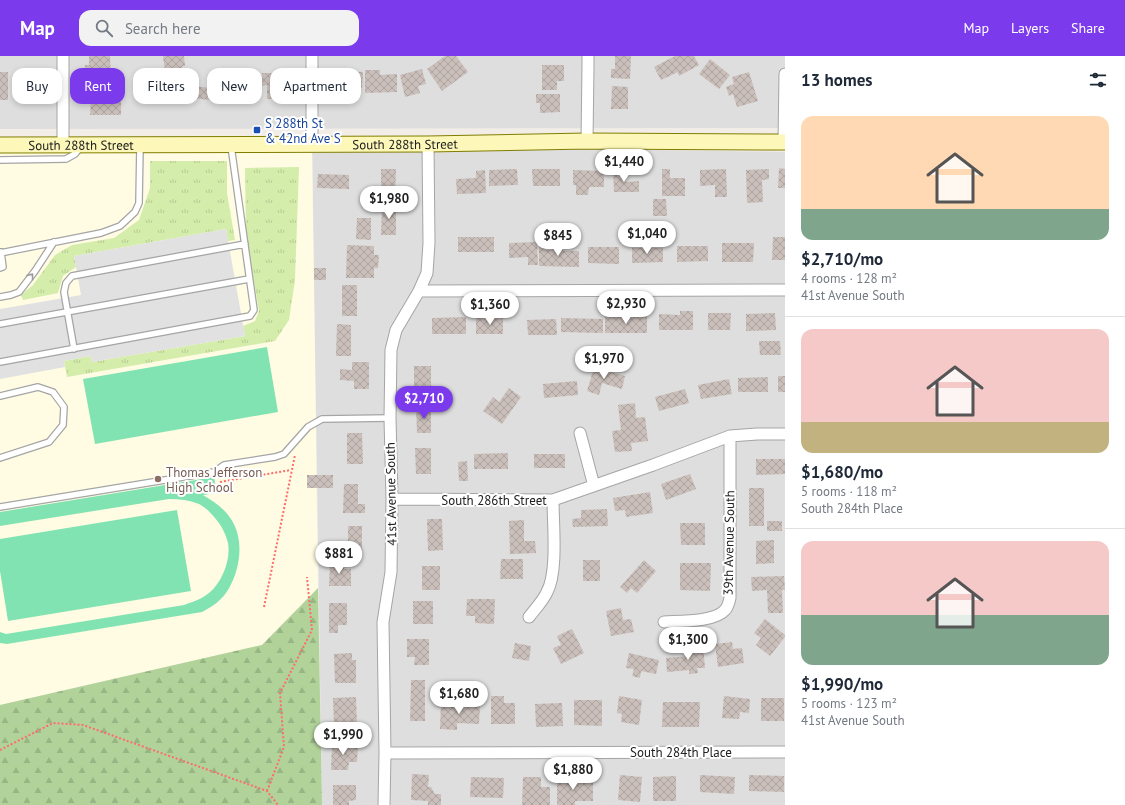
<!DOCTYPE html>
<html lang="en">
<head>
<meta charset="utf-8">
<style>
  body { margin:0; font-family:"PT Sans",sans-serif; background:#f2f2f3; color:#1f2937; height:100vh; display:flex; flex-direction:column; font-size:15px; white-space:nowrap }
  * { box-sizing:border-box; margin:0 }
  p { font-size:13px; color:#747a83 }
  .icon { flex:none; width:22px; height:22px; fill:none; stroke:currentColor; stroke-width:2; stroke-linecap:round; stroke-linejoin:round }
  .map { position:relative; flex:1; overflow:hidden }
  .sheet { display:flex; flex-direction:column; background:#fff; width:340px }
  .sheet>* { flex:none }
  .banner { position:absolute; left:12px; top:12px; width:380px; height:36px; display:flex; gap:8px }
  .price { position:absolute; translate:-50% -34px; padding:0 9px; border-radius:14px; background:#fff; color:#222; font-size:13px; line-height:26px; filter:drop-shadow(0 1px 2px #0008) }
  .price::after { content:''; position:absolute; left:50%; top:24px; width:12px; height:9px; margin-left:-6px; background:inherit; clip-path:polygon(0 0,100% 0,50% 100%) }
  .price.current { background:#7c3aed; color:#fff }
  ul { padding:0; list-style:none }
  li { display:grid; align-content:center; gap:8px; height:212px; padding:0 16px }
  li+li { border-top:1px solid #e0e1e3 }
  li span { display:grid; place-items:center; height:124px; border-radius:12px; color:#555 }
  li>.icon { margin-inline-start:auto }
  span .icon { width:72px; height:72px; fill:#fffc; stroke-width:1 }
  li b { font-size:17px }
  h2 { display:flex; justify-content:space-between; align-items:center; height:48px; padding:0 16px; font-size:17px }
  .tag { padding:0 14px; border-radius:12px; background:#fff; box-shadow:0 2px 6px #0003; font-size:14px; line-height:36px }
  .tag.current { background:#7c3aed; color:#fff }
  header { display:flex; align-items:center; gap:24px; box-sizing:border-box; height:56px; padding:0 20px; background:#7c3aed; color:#fff }
  header strong { font-size:19px }
  nav { display:flex; gap:22px; margin-inline-start:auto; font-size:14px }
  .search { width:280px; height:36px; background:#f2f2f3; display:flex; align-items:center; gap:10px; box-sizing:border-box; padding:0 14px; border-radius:12px; color:#747a83; font-size:15px }
  main { display:flex; flex:1; min-height:0 }
  .map>svg:first-child { display:block }
  .residential { fill:#dfdede }
  .education { fill:#fffce3 }
  .grass { fill:url(#grass-tufts) }
  .forest { fill:url(#forest-firs) }
  .pitch { fill:#82e3b2 }
  .parking { fill:#e1e1e1 }
  .building { fill:url(#building-cross-hatch) }
  .lines { fill:none; stroke-linecap:round; stroke-linejoin:round }
  .service-casing { stroke:#a5a5a5; stroke-width:8 }
  .minor-casing { stroke:#a5a5a5; stroke-width:13 }
  .secondary-casing { stroke:#807e00; stroke-width:17 }
  .path { stroke:#ff6b6d; stroke-width:2; stroke-dasharray:2 2; stroke-linecap:butt }
  .service { stroke:#fff; stroke-width:5.5 }
  .minor { stroke:#fff; stroke-width:11 }
  .secondary { stroke:#fdf8ba; stroke-width:15 }
  .oneway { stroke:#9b9b9b }
  .transit-dot { fill:#1a4fb4; stroke:#fff; stroke-width:1.5 }
  .education-dot { fill:#8d6e63; stroke:#fff; stroke-width:1.5 }
  .labels { text-anchor:middle; dominant-baseline:central; stroke-width:4; stroke-linejoin:round; paint-order:stroke }
  .transit-label { font-size:13px; fill:#164399; stroke:#fff; text-anchor:start }
  .street-label { font-size:13px; fill:#212121; stroke:#fff }
  .education-label { font-size:13px; fill:#785e54; stroke:#fff; text-anchor:start }
</style>
</head>
<body>
<header>
<strong>Map</strong>
<div class="search"><svg class="icon" aria-label="search" viewBox="0 0 24 24"><circle cx="10" cy="10" r="6"/><path d="M15 15l6 6"/></svg>Search here</div>
<nav><a>Map</a><a>Layers</a><a>Share</a></nav>
</header>
<main>
<div class="map">
<svg width="785" height="749" viewBox="0 0 785 749">
  <defs>
    <pattern id="grass-tufts" width="24" height="20" patternUnits="userSpaceOnUse"><rect width="24" height="20" fill="#d4edab"/><path d="M3 7l-1-3M5 7V3M7 7l1-3M15 17l-1-3M17 17v-4M19 17l1-3" fill="none" stroke="#b6cb93"/></pattern>
    <pattern id="forest-firs" width="22" height="20" patternUnits="userSpaceOnUse"><rect width="22" height="20" fill="#b1d39a"/><path d="M5 1l3.5 6h-7zM16 11l3.5 6h-7z" fill="#98b584"/></pattern>
    <pattern id="building-cross-hatch" width="8" height="8" patternUnits="userSpaceOnUse"><rect width="8" height="8" fill="#cabfba"/><path d="M0 0l8 8M0 8l8-8" fill="none" stroke="#ada4a0"/></pattern>
  </defs>
  <rect width="100%" height="100%" fill="#f2ede7"/>
  <path class="residential" d="M0 0H785V72L0 73Z
    M312 88 785 96V749H322Z"/>
  <path class="education" d="M312 88 318 532 262 589 0 649V89Z"/>
  <path class="grass" d="M150 105H227V137L235 184 228 185 226 173 74 200 76 211 63 220 58 237 23 244 21 239 33 229 55 199 72 189 114 182 139 164 150 132Z
    M299 111 295 224 289 264 275 285 67 321 64 305 91 300 92 306 245 280 243 270 255 265 259 255 246 179 245 112Z"/>
  <path class="forest" d="M318 532 322 749H0V649L262 589Z"/>
  <path class="pitch" d="M267 291 278 356 95 388 83 323Z
    M214 421 217 437 203 439C214 446 224 452 231 463 245 484 240 514 228 534 222 544 212 551 202 556L7 588 0 587V576L6 578 184 549C192 546 202 543 209 537 222 526 231 504 228 487 226 478 221 469 215 462 211 457 205 451 199 448 189 444 179 443 169 443L0 470V456Z
    M177 454 191 535 8 565 0 515V483Z"/>
  <path class="parking" d="M226 173 245 280 92 306 91 300 64 305 65 311 0 323V253L81 239 74 200Z"/>
  <path class="building" d="M89 0H110L111 26H85V9H89Z
    M163 0H184L185 10H182L184 28 167 31Z
    M445 0H456L468 16 442 35 427 13Z
    M615 0H631L630 23 611 22V13H615Z
    M675 0H694L699 9 679 20 678 16 661 24 654 11Z
    M710 3 730 19 719 33 699 18Z
    M542 9H564V25H557V34H542Z
    M422 13 426 28 418 30 420 37 405 41 400 19Z
    M365 14H380V19L397 18V36L365 37Z
    M340 15 363 16 362 32 339 31Z
    M0 16H8V44H0Z
    M749 16 758 45 737 51 733 38 729 40 726 31 734 28 732 21Z
    M262 17H272V24H292V47H276V43H267V29L262 30Z
    M228 21H259V36H228Z
    M17 24 44 25V39H26V45H17Z
    M193 30 220 33 219 45 191 42Z
    M612 30 628 31V53H611Z
    M536 38H560V56L540 57V47H536Z
    M91 42H121V59H90Z
    M779 112 785 113V132H778Z
    M381 113H396L395 144H381Z
    M517 113 518 129 489 130V114Z
    M532 113H560V130H533Z
    M625 113 626 126 639 125V136H614L613 114Z
    M662 113H670V122H685V140H662Z
    M726 113 727 141H715V129L700 130V114Z
    M769 113V123L762 124 763 146 747 147 746 114Z
    M485 114 486 137 457 138 456 123 476 122V115Z
    M573 114 604 115V131H589L588 139H576V129H573Z
    M318 118 349 119V133L317 132Z
    M653 143H666L667 160H653Z
    M382 149H396V179H381Z
    M357 162H371V184L356 183Z
    M458 181H494V196H458Z
    M773 181H785V204H772Z
    M537 186 538 209H528V201L509 202V187Z
    M539 187H546L545 194H552V187L563 188V195H579V211L539 210Z
    M722 187H754L753 206H722Z
    M347 189 374 190V199H379L378 212H374V222H346Z
    M677 190H708V205L677 206Z
    M588 191H619V208L588 207Z
    M632 192H663V206L632 207Z
    M314 212H326V224H314Z
    M342 229H357V260H342Z
    M680 255H693V274H659V258L680 259Z
    M708 257H731L730 274H708Z
    M775 257 776 274 746 275V258Z
    M647 260V277H605V261Z
    M466 261V278H432V262Z
    M476 262H503V278H476Z
    M561 262 603 263V277L561 276Z
    M556 263 557 279H528L527 264Z
    M337 268 351 269V300H336Z
    M759 285H780L781 299H760Z
    M352 306H369V333H354V325L340 324V313L352 314Z
    M414 310H431V333L414 334Z
    M594 311 625 320 622 333 602 327 599 339 587 335Z
    M778 320H785V336H778Z
    M768 321V336H738V322Z
    M729 323 732 338 701 343 698 329Z
    M577 325 578 339 544 342 543 328Z
    M509 332 521 341 502 368 483 355 493 341 499 346Z
    M685 333 689 347 659 355 655 341Z
    M635 347 636 362 645 361 648 385 631 387 632 395 615 396 612 375 621 374 618 349Z
    M416 351H431V377H417Z
    M347 377H362L363 408H347Z
    M415 392H431V418H416Z
    M508 397V413H474V398Z
    M534 398H565V412H534Z
    M756 403H785V418L756 419Z
    M467 405 468 425H459L458 406Z
    M690 418 696 433 666 444 661 428Z
    M307 419H333V432H307Z
    M344 428H358V448H365V457H343Z
    M749 432H764V470H749Z
    M650 436 653 457 626 461 625 454 615 455 613 442Z
    M607 453 608 470 573 471 572 463 581 462V454Z
    M427 463H442L443 494 428 495Z
    M524 464V485H535L536 497 510 498 509 465Z
    M767 465H782V475H767Z
    M680 467H705V489H681Z
    M348 470H362V497L348 498Z
    M774 484V507L756 508V485Z
    M501 503H523V523H500Z
    M583 504H600V525H583Z
    M644 504 656 515 637 537 631 532 627 537 620 531Z
    M330 505H344V513H351V530H329Z
    M680 507H711L710 535 680 534Z
    M422 510H440V534H422Z
    M784 520 785 534H782L783 557H768L767 534 752 535 751 521Z
    M467 543H495L494 568 475 567V560H466Z
    M413 545H433V568H413Z
    M329 547H347V569H338V577H329Z
    M621 552 623 564 631 563 634 576 611 580 606 555Z
    M765 563 785 579V581L770 600 756 589 761 582 754 577Z
    M572 573 584 597 561 608 553 592 561 589 557 580Z
    M407 583H429V609H414L415 601H407Z
    M732 586 733 593 742 592 744 607 718 611 715 588Z
    M515 587 531 590 529 605 512 602Z
    M703 589 705 612H697L698 617 689 618V614L667 616 666 602 689 600 688 591Z
    M352 597V604H356V627H335L334 598Z
    M629 597 659 604 656 618 641 615 640 622 632 620 634 613 626 612Z
    M411 624H425V665H410Z
    M491 640H504V647H515V668H491Z
    M619 640 642 644 639 669 621 666 622 658 617 657Z
    M724 640 750 643 749 657 740 656 739 663 722 662Z
    M356 641 357 670H334L333 642Z
    M761 642H784V665H761Z
    M574 644H602V670L574 669Z
    M663 646H700L699 671H662Z
    M562 647 563 670 536 671 535 648Z
    M441 648 480 649 479 668 457 667V674L440 673Z
    M332 688 358 689 357 706H349L348 714H331Z
    M412 718 429 719 428 731H431L435 738H441V749H428V745L411 744Z
    M557 719H575V727H593V745H575V749H557Z
    M620 719 642 721 640 746 618 744Z
    M700 719 735 721 734 738 700 736Z
    M749 719 784 720V736L749 735Z
    M676 720V745H653V721Z
    M471 721 504 722 503 742 470 741Z
    M523 721H541V731H550V749H522Z
    M333 729H356V744L349 745V749H333Z"/>
  <g class="lines">
    <g class="service-casing">
      <path id="service" d="M0 104 66 103 75 98 80 92
        M0 197 101 177 120 170 135 156 139 147 140 89
        M0 212 3 211 1 196
        M0 241 11 239 19 236 35 215 54 186
        M0 268 249 223
        M74 293 64 236 66 227 72 220 245 188
        M0 306 250 260 254 254 231 90
        M0 340 38 331 53 336 64 351 63 369 49 386 0 402
        M0 451 214 416 224 409 275 401 284 398 308 371 322 363 390 362"/>
    </g>
    <g class="minor-casing">
      <path id="minor" d="M312 0V88
        M587 85 588 10V0
        M784 86 785 18
        M63 89V0
        M419 235 785 234
        M580 377 594 430
        M392 443 553 444 653 409 730 380 757 378H785
        M529 561C535 553 543 545 547 536 558 516 553 468 553 444
        M664 566C680 565 715 566 725 554 728 551 729 546 730 542V380
        M385 697 785 696
        M384 749 385 697 383 566 391 516 392 443 390 362 391 294 396 274 419 235 427 217 429 187 428 88"/>
    </g>
    <g class="secondary-casing">
      <g id="secondary">
        <path id="s1" d="M0 89 428 88 587 85 785 86"/>
      </g>
    </g>
    <path class="path" d="M220 426 291 414
      M264 551 295 399
      M0 694 53 667 83 669 267 735 278 749
      M267 735 284 691 280 637 312 574 307 521"/>
    <use href="#service" class="service"/>
    <use href="#minor" class="minor"/>
    <use href="#secondary" class="secondary"/>
  </g>
  <defs><path id="oneway-chevron" d="M-2-3.5L2.5 0L-2 3.5" fill="none" stroke-width="1.6" stroke-linecap="round" stroke-linejoin="round"/></defs>
  <use class="oneway" href="#oneway-chevron" transform="translate(31 220) rotate(-52)"/>
  <rect class="transit-dot" x="253" y="70" width="8" height="8" rx="2"/>
  <circle class="education-dot" cx="158" cy="423" r="4"/>
  <g class="labels">
    <g class="transit-label">
      <text x="265" y="67">S 288th St<tspan x="265" dy="15">&amp; 42nd Ave S</tspan></text>
    </g>
    <g class="street-label">
      <text stroke="none"><textPath href="#s1" startOffset="405">South 288th Street</textPath></text>
      <text stroke="none"><textPath href="#s1" startOffset="81">South 288th Street</textPath></text>
      <text transform="translate(391 438) rotate(-91)">41st Avenue South</text>
      <text x="494" y="444">South 286th Street</text>
      <text transform="translate(729 487) rotate(-89)">39th Avenue South</text>
      <text x="681" y="696">South 284th Place</text>
    </g>
    <g class="education-label">
      <text x="166" y="416">Thomas Jefferson<tspan x="166" dy="15">High School</tspan></text>
    </g>
  </g>
</svg>
<b class="price" style="left:624px;top:127px">$1,440</b>
<b class="price" style="left:389px;top:164px">$1,980</b>
<b class="price" style="left:647px;top:199px">$1,040</b>
<b class="price" style="left:558px;top:201px">$845</b>
<b class="price" style="left:626px;top:269px">$2,930</b>
<b class="price" style="left:490px;top:270px">$1,360</b>
<b class="price" style="left:604px;top:324px">$1,970</b>
<b class="price current" style="left:424px;top:364px">$2,710</b>
<b class="price" style="left:339px;top:519px">$881</b>
<b class="price" style="left:688px;top:605px">$1,300</b>
<b class="price" style="left:459px;top:659px">$1,680</b>
<b class="price" style="left:343px;top:700px">$1,990</b>
<b class="price" style="left:573px;top:735px">$1,880</b>
<div class="banner">
<a class="tag">Buy</a>
<a class="tag current">Rent</a>
<a class="tag">Filters</a>
<a class="tag">New</a>
<a class="tag">Apartment</a>
</div>
</div>
<section class="sheet">
<h2>13 homes<svg class="icon" aria-label="filters" viewBox="0 0 24 24"><path d="M4 7h16M4 17h16"/><circle cx="9" cy="7" r="2"/><circle cx="15" cy="17" r="2"/></svg></h2>
<ul>
<li><span style="background:linear-gradient(#ffd9b3 75%,#7fa58c 0)"><svg class="icon" aria-label="home" viewBox="0 0 24 24"><path d="M3 11l9-7 9 7M6 9v11h12V9"/></svg></span><div><b>$2,710/mo</b><p>4 rooms · 128 m²</p><p>41st Avenue South</p></div></li>
<li><span style="background:linear-gradient(#f6c9c9 75%,#c2b280 0)"><svg class="icon" aria-label="home" viewBox="0 0 24 24"><path d="M3 11l9-7 9 7M6 9v11h12V9"/></svg></span><div><b>$1,680/mo</b><p>5 rooms · 118 m²</p><p>South 284th Place</p></div></li>
<li><span style="background:linear-gradient(#f6c9c9 60%,#7fa58c 0)"><svg class="icon" aria-label="home" viewBox="0 0 24 24"><path d="M3 11l9-7 9 7M6 9v11h12V9"/></svg></span><div><b>$1,990/mo</b><p>5 rooms · 123 m²</p><p>41st Avenue South</p></div></li>
</ul>
</section>
</main>
</body>
</html>
